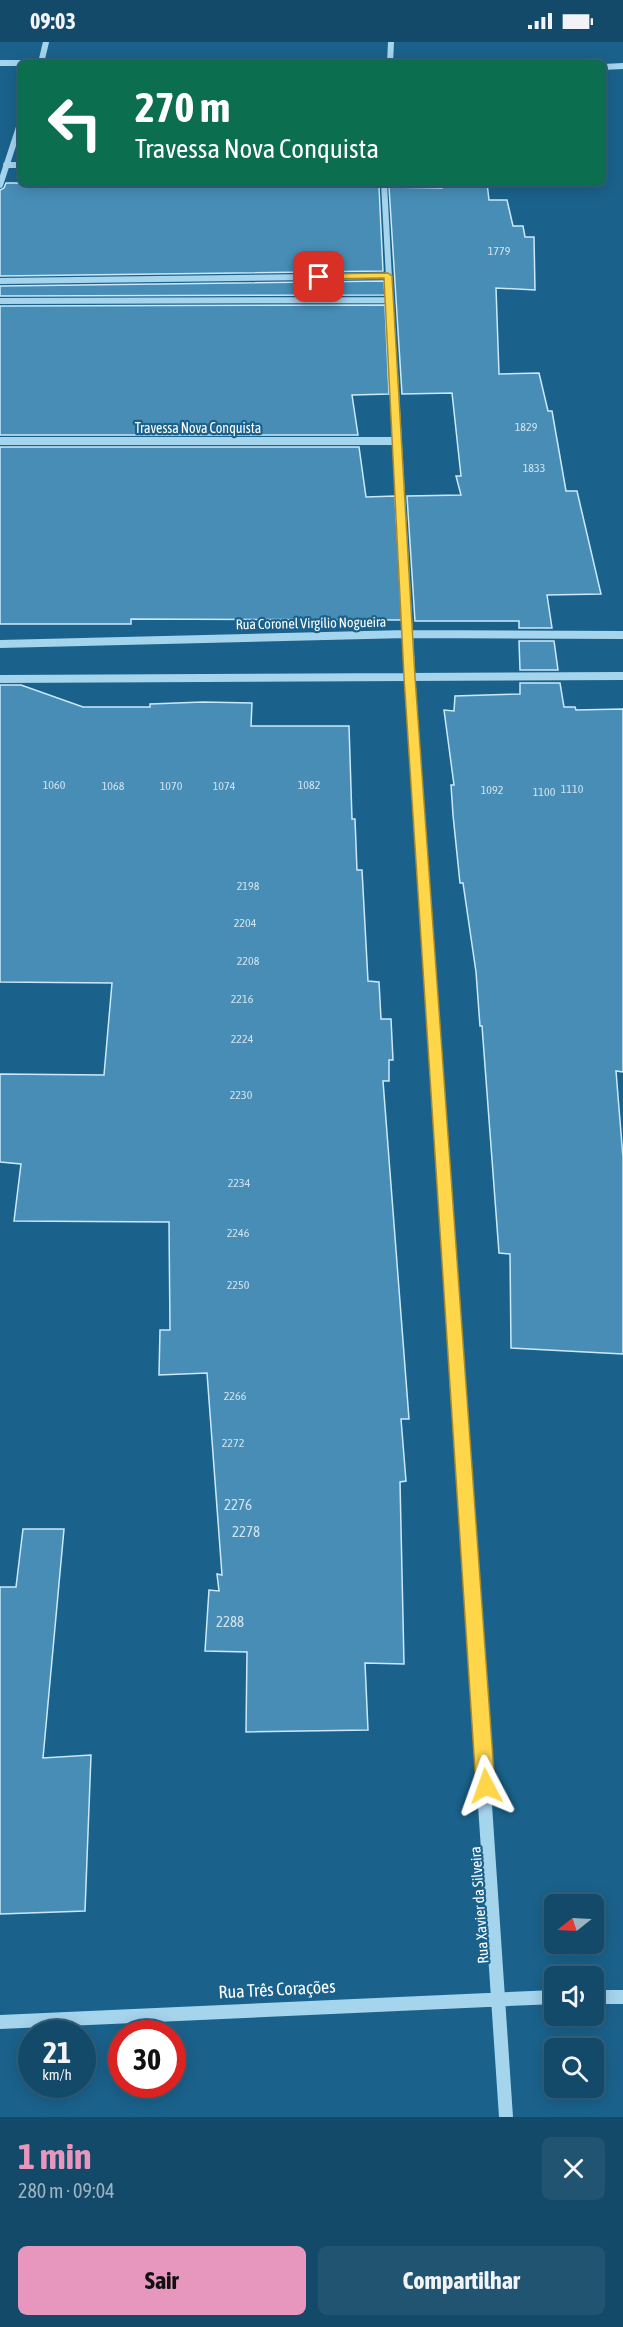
<!DOCTYPE html>
<html lang="pt">
<meta charset="utf-8">
<style>
:root{--surface:#144a69;--page:#215471;--text:#f1f3f6;--muted:#9db3c0;--line:#33627d;--accent:#e797bd}
body{margin:0;font-family:"Asap Condensed",sans-serif;background:var(--page);color:var(--text);height:100vh;display:flex;flex-direction:column;font-size:22px;white-space:nowrap}
*{box-sizing:border-box;margin:0}
p{font-size:20px;color:var(--muted)}
.icon{flex:none;width:33px;height:33px;fill:none;stroke:currentColor;stroke-width:2;stroke-linecap:round;stroke-linejoin:round}
.map{position:relative;height:2075px;overflow:hidden}
.sheet{display:flex;flex-direction:column;background:var(--surface);flex:1}
.sheet>*{flex:none}
.hud{position:absolute;left:18px;top:18px;width:588px;height:126px;border-radius:9px;box-shadow:0 3px 15px #0003,0 0 0 2px var(--line);background:#0b6e4f;color:#fff;overflow:hidden}
.needle{width:39px;rotate:252deg}
.tools{position:absolute;left:544px;top:1852px;display:grid;gap:12px}
.tools a{display:grid;place-items:center;width:60px;height:60px;border-radius:9px;background:var(--surface);box-shadow:0 3px 15px #0003,0 0 0 2px var(--line);font-size:30px}
.speed{position:absolute;left:18px;top:1978px;display:flex;gap:12px;font-size:30px;font-weight:700;text-align:center}
.speed>*{display:grid;place-content:center;width:78px;height:78px;border-radius:50%;background:var(--surface);box-shadow:0 3px 15px #0003,0 0 0 2px var(--line);line-height:1}
.speed small{font-size:15px;font-weight:400}
.speed .limit{border:9px solid #d22;background:#fff;color:#111}
.pin{position:absolute;display:grid;place-items:center;width:51px;height:51px;color:#fff;margin:-26px;border-radius:12px;box-shadow:0 3px 9px #0006}
.me{position:absolute;width:66px;margin:-33px;rotate:356deg;stroke-linejoin:round;filter:drop-shadow(0 0 4px #0008)}
.turn{display:flex;align-items:center;gap:21px;height:126px;padding:0 18px;font-size:27px}
.turn .icon{width:78px;height:78px;stroke-width:2.5}
.turn b{display:block;font-size:42px;line-height:51px}
.round{display:grid;place-items:center;flex:none;width:63px;height:63px;border-radius:9px;background:var(--page)}
.headline{display:flex;align-items:center;justify-content:space-between;height:102px;padding:0 18px}
h1{font-size:36px;font-weight:700;line-height:45px;color:var(--accent)}
.button{display:flex;gap:12px;margin-top:auto;padding:12px 18px}
.button a{flex:1;height:69px;border-radius:9px;background:var(--accent);color:#111;font-size:24px;font-weight:700;line-height:69px;text-align:center}
.button a+a{background:var(--page);color:var(--text)}
.status{display:flex;justify-content:space-between;align-items:center;height:42px;padding:0 30px;background:var(--surface);direction:ltr}
.status svg{height:16px;fill:currentColor}
.map>svg:first-child{display:block}
.building{fill:#478db6;stroke:#cbe9fa;stroke-width:1.5}
.lines{fill:none;stroke-linecap:round;stroke-linejoin:round}
.minor-far3{stroke:#a5d4ed;stroke-width:6}
.minor-far2{stroke:#a5d4ed;stroke-width:8}
.minor-far1{stroke:#a5d4ed;stroke-width:10}
.minor{stroke:#a5d4ed;stroke-width:14}
.route{fill:#ffd54a;stroke:#a68a30;stroke-width:1.5}
.labels{text-anchor:middle;dominant-baseline:central;stroke-width:4.5;stroke-linejoin:round;paint-order:stroke}
.number-label{font-size:12px;fill:#d1e2ed}
.far-street-label{font-size:14px;fill:#fff;stroke:#1a628c}
.near-number-label{font-size:15px;fill:#d1e2ed}
.street-label{font-size:15px;fill:#fff;stroke:#1a628c}
.near-street-label{font-size:18px;fill:#fff;stroke:#1a628c}
</style>
<div class="status"><b>09:03</b><svg viewBox="0 0 49 12"><path d="M0 12V9h3v3zM5 12V6h3v6zM10 12V3h3v9zM15 12V0h3v12zM26 1h20v11H26zM47 4h2v5h-2z"/></svg></div>
<div class="map">
<svg width="623" height="2075" viewBox="0 0 623 2075">
<rect width="100%" height="100%" fill="#1a628c"/>
<!-- building -->
<path class="building" d="M 6,141 L 335,141 L 336,145 L 379,145 L 383,229 L 0,234 L 0,148 L 4,146 Z
M 442,141 L 487,141 L 489,158 L 507,158 L 513,184 L 523,184 L 525,195 L 534,195 L 535,248 L 496,246 L 499,332 L 539,331 L 548,369 L 552,369 L 566,449 L 577,449 L 601,552 L 547,553 L 552,586 L 519,586 L 519,579 L 415,579 L 407,454 L 461,453 L 456,434 L 461,434 L 452,351 L 402,352 L 389,145 L 442,146 Z
M 384,239 L 385,253 L 0,254 L 0,244 Z
M 385,263 L 389,352 L 352,353 L 358,393 L 0,393 L 0,264 Z
M 0,405 L 359,405 L 366,455 L 395,454 L 402,578 L 131,577 L 131,582 L 0,582 Z
M 519,599 L 554,599 L 558,628 L 520,628 Z
M 520,641 L 560,641 L 564,665 L 575,665 L 576,668 L 623,667 L 623,1030 L 616,1029 L 623,1116 L 623,1312 L 511,1306 L 510,1212 L 499,1211 L 482,984 L 480,984 L 476,930 L 463,841 L 460,841 L 453,773 L 451,743 L 454,743 L 444,668 L 454,669 L 455,654 L 520,652 Z
M 0,643 L 21,643 L 83,665 L 150,665 L 150,662 L 203,660 L 252,661 L 251,684 L 349,684 L 352,777 L 355,777 L 357,828 L 362,828 L 368,939 L 379,940 L 381,977 L 391,977 L 393,1018 L 389,1018 L 389,1039 L 383,1039 L 409,1377 L 401,1377 L 406,1439 L 400,1440 L 404,1622 L 365,1621 L 368,1688 L 246,1690 L 247,1610 L 205,1609 L 209,1548 L 219,1549 L 217,1532 L 222,1533 L 207,1331 L 159,1333 L 160,1288 L 170,1288 L 169,1180 L 14,1179 L 21,1122 L 0,1120 L 0,1032 L 104,1033 L 112,941 L 0,940 Z
M 23,1487 L 64,1487 L 43,1716 L 91,1713 L 85,1869 L 0,1872 L 0,1545 L 16,1545 Z"/>
<g class="lines">
<!-- minor-far3 -->
<path class="minor-far3" d="M 0,21 L 21,21
M 41,21 L 46,0
M 390,21 L 391,0
M 603,25 L 623,24
M 6,123 L 21,123
M 384,141 L 394,332
M 0,143 L 21,79
M 0,239 L 388,234
M 0,259 L 389,258"/>
<!-- minor-far2 -->
<path class="minor-far2" d="M 394,331 L 419,766
M 0,399 L 396,399
M 0,602 L 407,592 L 623,593
M 0,637 L 623,634"/>
<!-- minor-far1 -->
<path class="minor-far1" d="M 419,765 L 457,1334"/>
<!-- minor -->
<path class="minor" d="M 456,1332 L 506,2075
M 594,1955 L 623,1955
M 0,1980 L 555,1955"/>
</g>
<!-- route -->
<path class="route" d="M 388,231 L 392,234 L 415,635 L 495,1744 L 492,1750 L 486,1753 L 479,1750 L 476,1744 L 404,635 L 384,236 L 319,237 L 315,235 L 319,232 Z"/>
<g class="labels">
<!-- number labels -->
<g class="number-label">
<text x="499" y="209">1779</text>
<text x="526" y="385">1829</text>
<text x="534" y="426">1833</text>
<text x="54" y="743">1060</text>
<text x="309" y="743">1082</text>
<text x="113" y="744">1068</text>
<text x="171" y="744">1070</text>
<text x="224" y="744">1074</text>
<text x="572" y="747">1110</text>
<text x="492" y="748">1092</text>
<text x="544" y="750">1100</text>
<text x="248" y="844">2198</text>
<text x="245" y="881">2204</text>
<text x="248" y="919">2208</text>
<text x="242" y="957">2216</text>
<text x="242" y="997">2224</text>
<text x="241" y="1053">2230</text>
<text x="239" y="1141">2234</text>
<text x="238" y="1191">2246</text>
<text x="238" y="1243">2250</text>
<text x="235" y="1354">2266</text>
<text x="233" y="1401">2272</text>
</g>
<!-- far-street labels -->
<g class="far-street-label">
<text x="198" y="386">Travessa Nova Conquista</text>
<text transform="translate(311 581) rotate(-1)">Rua Coronel Virgílio Nogueira</text>
</g>
<!-- near-number labels -->
<g class="near-number-label">
<text x="238" y="1462">2276</text>
<text x="246" y="1489">2278</text>
<text x="230" y="1579">2288</text>
</g>
<!-- street labels -->
<g class="street-label">
<text transform="translate(479 1863) rotate(-94)">Rua Xavier da Silveira</text>
</g>
<!-- near-street labels -->
<g class="near-street-label">
<text transform="translate(277 1947) rotate(-3)">Rua Três Corações</text>
</g>
</g>
</svg>
<div class="tools">
<a><svg class="needle" viewBox="-14 -14 28 28"><path d="M0-13l5 13h-10z" fill="#e53935"/><path d="M0 13l5-13h-10z" fill="#9db3c0"/></svg></a>
<a><svg class="icon" aria-label="sound" viewBox="0 0 24 24"><path d="M4 9h4l5-4v14l-5-4H4zM17 9q2 3 0 6"/></svg></a>
<a><svg class="icon" aria-label="search" viewBox="0 0 24 24"><circle cx="10" cy="10" r="6"/><path d="M15 15l6 6"/></svg></a>
</div>
<div class="speed"><div>21<small>km/h</small></div><div class="limit">30</div></div>
<div class="pin" style="left:319px;top:235px;background:#d93025"><svg class="icon" aria-label="arrive" viewBox="0 0 24 24"><path d="M6 21V4h12l-3 4 3 4H6"/></svg></div>
<svg class="me" style="left:486px;top:1744px" viewBox="-20 -20 40 40"><path d="M0-17L14 15 0 8-14 15z" fill="#ffd54a" stroke="#fff" stroke-width="4"/></svg>
<div class="hud">
<div class="turn"><svg class="icon" aria-label="left" viewBox="0 0 24 24"><path d="M17 20v-9H6M10 6l-5 5 5 5"/></svg><div><b>270 m</b>Travessa Nova Conquista</div></div>
</div>
</div>
<section class="sheet">
<div class="headline"><div><h1>1 min</h1><p>280 m · 09:04</p></div><a class="round"><svg class="icon" aria-label="close" viewBox="0 0 24 24"><path d="M6 6l12 12M18 6L6 18"/></svg></a></div>
<div class="button"><a>Sair</a><a>Compartilhar</a></div>
</section>
